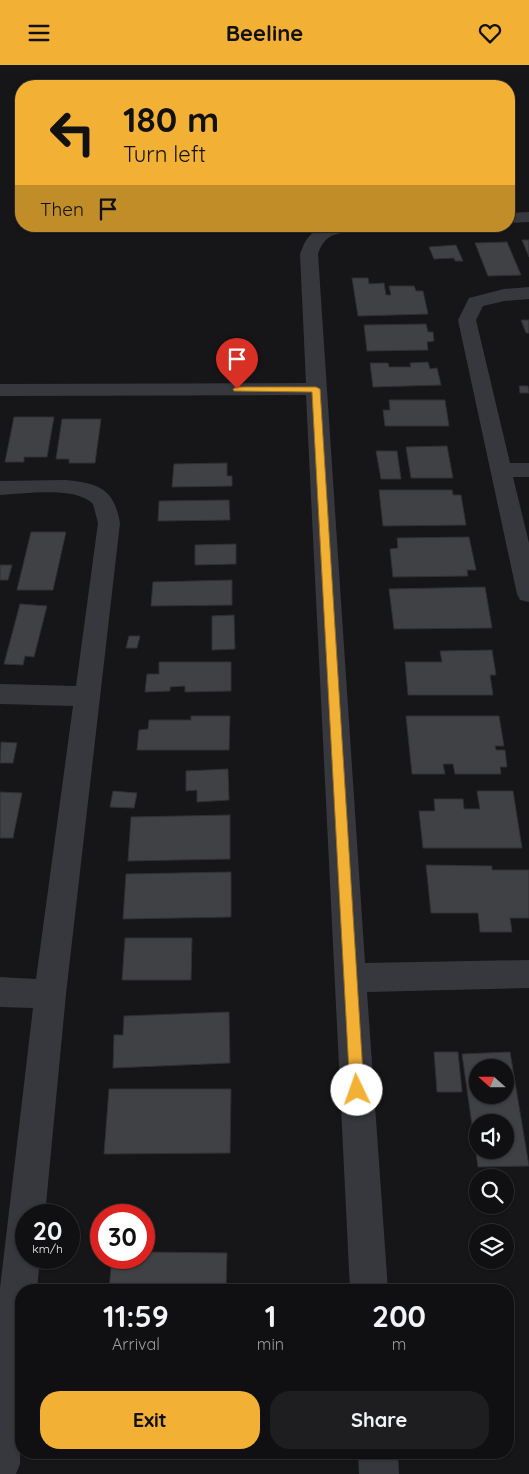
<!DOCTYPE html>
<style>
:root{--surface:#101012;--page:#1e1e20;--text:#f1f3f6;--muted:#9c9d9f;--line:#303032;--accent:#f2b134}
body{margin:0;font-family:Quicksand,sans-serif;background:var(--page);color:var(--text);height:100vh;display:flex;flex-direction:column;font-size:19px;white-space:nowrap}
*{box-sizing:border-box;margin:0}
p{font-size:16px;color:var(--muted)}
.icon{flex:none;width:28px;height:28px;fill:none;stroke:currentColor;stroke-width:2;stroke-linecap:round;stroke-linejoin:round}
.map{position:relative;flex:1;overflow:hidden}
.drawer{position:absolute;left:15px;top:1219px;width:499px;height:175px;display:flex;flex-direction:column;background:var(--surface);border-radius:20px;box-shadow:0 1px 4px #0004,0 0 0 1px var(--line)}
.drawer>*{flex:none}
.top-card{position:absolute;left:15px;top:15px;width:500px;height:152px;border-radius:20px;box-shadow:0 1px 4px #0004,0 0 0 1px var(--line);background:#f2b134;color:#111;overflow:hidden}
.needle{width:32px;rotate:291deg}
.tools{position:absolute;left:469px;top:994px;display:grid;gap:10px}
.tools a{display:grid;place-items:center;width:45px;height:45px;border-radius:50%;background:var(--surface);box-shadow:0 1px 4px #0004,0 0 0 1px var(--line);font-size:25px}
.speed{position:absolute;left:15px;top:1139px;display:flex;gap:10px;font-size:25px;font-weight:700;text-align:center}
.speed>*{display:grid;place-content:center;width:65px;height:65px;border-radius:50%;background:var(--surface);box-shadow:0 1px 4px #0004,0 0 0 1px var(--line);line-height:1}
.speed small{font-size:12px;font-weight:400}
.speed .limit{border:8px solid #d22;background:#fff;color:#111}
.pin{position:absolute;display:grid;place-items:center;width:42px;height:42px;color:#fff;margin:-51px -21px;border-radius:50% 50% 50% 0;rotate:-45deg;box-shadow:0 0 5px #0007}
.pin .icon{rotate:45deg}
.me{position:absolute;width:55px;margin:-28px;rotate:357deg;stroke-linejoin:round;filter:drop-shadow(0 0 4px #0008)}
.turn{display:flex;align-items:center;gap:18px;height:105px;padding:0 25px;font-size:22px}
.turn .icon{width:65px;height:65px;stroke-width:2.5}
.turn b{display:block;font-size:35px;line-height:42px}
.then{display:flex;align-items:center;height:48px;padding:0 25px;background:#0003;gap:10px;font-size:19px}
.eta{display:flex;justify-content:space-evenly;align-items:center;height:85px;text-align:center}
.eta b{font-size:30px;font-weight:700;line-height:35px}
.primary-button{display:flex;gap:10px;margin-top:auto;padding:10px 25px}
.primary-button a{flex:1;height:58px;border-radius:20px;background:var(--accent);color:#111;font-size:20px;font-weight:700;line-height:58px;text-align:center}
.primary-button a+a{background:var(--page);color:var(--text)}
header{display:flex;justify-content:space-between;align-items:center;height:65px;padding:0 25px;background:var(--accent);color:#111;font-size:22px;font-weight:700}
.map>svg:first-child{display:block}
.building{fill:#404145;stroke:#303034;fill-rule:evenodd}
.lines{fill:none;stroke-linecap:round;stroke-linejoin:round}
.minor{fill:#37383d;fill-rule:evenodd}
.route{fill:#f2b134;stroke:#9d7322}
</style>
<header><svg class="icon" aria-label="menu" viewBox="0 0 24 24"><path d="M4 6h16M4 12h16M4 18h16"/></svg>Beeline<svg class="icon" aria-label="heart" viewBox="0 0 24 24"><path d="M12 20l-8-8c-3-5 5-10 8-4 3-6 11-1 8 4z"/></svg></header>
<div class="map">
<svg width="529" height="1409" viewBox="0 0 529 1409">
<rect width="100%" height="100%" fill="#161618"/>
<!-- building -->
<path class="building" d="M 522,175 L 529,175 L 529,192 Z
M 507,177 L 521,210 L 488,211 L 475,178 Z
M 456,180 L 463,196 L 455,196 L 454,193 L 434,194 L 429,182 Z
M 352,213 L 368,213 L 369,219 L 384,218 L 386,230 L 391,230 L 389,221 L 414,221 L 416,226 L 423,226 L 428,249 L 358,251 Z
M 521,255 L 529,255 L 529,268 L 526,268 Z
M 426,259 L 428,267 L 433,267 L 434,276 L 427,277 L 428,285 L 367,286 L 364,260 Z
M 428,297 L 430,304 L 437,303 L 441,320 L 373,322 L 370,298 L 388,298 L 389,302 L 411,302 L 410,298 Z
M 519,321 L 528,321 L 529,328 L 520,328 Z
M 389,335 L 445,335 L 449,361 L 385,361 L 383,345 L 390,345 Z
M 14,352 L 54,352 L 47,392 L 24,392 L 24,397 L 5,397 Z
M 62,354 L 101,354 L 95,398 L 69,398 L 69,394 L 56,394 Z
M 447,381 L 453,413 L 411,413 L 406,382 Z
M 376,386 L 397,386 L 401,414 L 381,414 Z
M 227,398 L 227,411 L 232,411 L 232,421 L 172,422 L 174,399 Z
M 379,425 L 452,425 L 453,430 L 461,430 L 466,460 L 383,461 Z
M 229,435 L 230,455 L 158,456 L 159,436 Z
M 31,467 L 66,467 L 53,525 L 17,525 Z
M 469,472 L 476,505 L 467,505 L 468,511 L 393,512 L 390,484 L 398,483 L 397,473 Z
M 236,479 L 236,499 L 195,500 L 195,480 Z
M 0,500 L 12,500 L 8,515 L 0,515 Z
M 232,515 L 232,540 L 151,541 L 153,517 Z
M 485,522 L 492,563 L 394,564 L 389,524 Z
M 20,539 L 47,541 L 34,592 L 25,591 L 23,600 L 4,599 Z
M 234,550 L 235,584 L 212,585 L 212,551 Z
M 129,571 L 140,571 L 137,583 L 126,583 Z
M 492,585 L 496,610 L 490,610 L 493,630 L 408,630 L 405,597 L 442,597 L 440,586 Z
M 159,597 L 231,597 L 231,626 L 185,627 L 185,621 L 170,622 L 170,626 L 145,627 L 147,609 L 159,609 Z
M 191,651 L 230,651 L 229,685 L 137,685 L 139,665 L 148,664 L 149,655 L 191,655 Z
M 406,651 L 499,651 L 504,681 L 495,681 L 496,685 L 505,685 L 507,702 L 500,702 L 501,709 L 455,709 L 453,699 L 443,699 L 445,709 L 412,709 Z
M 1,677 L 17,678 L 13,698 L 0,698 Z
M 228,704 L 229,735 L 197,737 L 197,725 L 186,726 L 186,706 Z
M 113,726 L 137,728 L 134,743 L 110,742 Z
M 477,726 L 513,726 L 522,783 L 423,783 L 419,746 L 435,746 L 434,734 L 463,734 L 464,744 L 480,744 Z
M 0,727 L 22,728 L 13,773 L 0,773 Z
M 230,750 L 230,794 L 128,796 L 131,752 Z
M 426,800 L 492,801 L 492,805 L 529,805 L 529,853 L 510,853 L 512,867 L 480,867 L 478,848 L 431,848 Z
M 231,807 L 231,852 L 123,854 L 126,809 Z
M 125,873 L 192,873 L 191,915 L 122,915 Z
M 229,947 L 230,998 L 113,1003 L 114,970 L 123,970 L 124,951 Z
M 434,987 L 458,987 L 462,1027 L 437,1027 Z
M 510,987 L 529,1101 L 478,1102 L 462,989 ZM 478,1002 L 505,1002 L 505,1030 L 478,1030 ZM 478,1058 L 505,1058 L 505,1085 L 478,1085 Z
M 109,1024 L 231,1024 L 230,1088 L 104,1089 Z
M 144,1187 L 227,1188 L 226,1225 L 109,1225 L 112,1192 L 144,1192 Z"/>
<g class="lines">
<!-- minor -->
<path class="minor" d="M 529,147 L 529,157 L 509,158 L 509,148 Z
M 326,161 L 370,161 L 368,165 C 345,170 327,162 318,189 L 365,898 L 529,895 L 529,923 L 367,927 L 388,1225 L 350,1225 L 306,330 L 0,331 L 0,319 L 306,318 L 300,189 C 305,174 311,166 326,161 Z
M 529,222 L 529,234 L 504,236 L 483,241 L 476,255 L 510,398 L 529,398 L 529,412 L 513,412 L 529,478 L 529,537 L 520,535 L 517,529 L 458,255 L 469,233 L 504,224 Z
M 65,415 C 98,418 114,423 120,458 L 66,929 L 45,1150 L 26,1150 L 26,1192 L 40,1192 L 37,1225 L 21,1225 L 20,1399 L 16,1409 L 0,1409 L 0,1223 L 33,943 L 0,942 L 0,912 L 36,914 L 73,641 L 0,639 L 0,619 L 76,621 L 98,458 L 93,439 C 76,421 24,429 0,430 L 0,416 Z
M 358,1388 L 398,1388 L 399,1409 L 359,1409 Z"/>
</g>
<!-- route -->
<path class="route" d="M 237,322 L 316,322 L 320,324 L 364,1025 L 362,1030 L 357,1032 L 352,1030 L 350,1025 L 312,327 L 234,326 L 233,324 Z"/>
</svg>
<div class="tools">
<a><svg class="needle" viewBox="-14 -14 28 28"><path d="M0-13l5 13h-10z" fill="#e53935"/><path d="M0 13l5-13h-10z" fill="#9c9d9f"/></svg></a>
<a><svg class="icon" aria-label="sound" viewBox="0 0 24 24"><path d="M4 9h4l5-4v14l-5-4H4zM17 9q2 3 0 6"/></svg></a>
<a><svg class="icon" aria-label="search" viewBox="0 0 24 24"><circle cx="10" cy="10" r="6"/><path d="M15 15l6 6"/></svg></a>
<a><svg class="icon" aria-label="layers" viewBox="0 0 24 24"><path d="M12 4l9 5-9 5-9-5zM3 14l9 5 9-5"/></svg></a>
</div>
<div class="speed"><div>20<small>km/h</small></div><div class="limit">30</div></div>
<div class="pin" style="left:237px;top:324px;background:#d93025"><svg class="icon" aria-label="arrive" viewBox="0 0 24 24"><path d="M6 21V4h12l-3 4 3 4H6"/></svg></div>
<svg class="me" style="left:357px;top:1025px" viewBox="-20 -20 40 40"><circle r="19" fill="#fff"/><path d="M0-13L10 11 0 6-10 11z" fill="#f2b134"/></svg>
<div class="top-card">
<div class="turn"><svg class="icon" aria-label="left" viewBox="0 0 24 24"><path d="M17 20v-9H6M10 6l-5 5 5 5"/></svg><div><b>180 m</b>Turn left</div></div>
<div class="then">Then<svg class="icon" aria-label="arrive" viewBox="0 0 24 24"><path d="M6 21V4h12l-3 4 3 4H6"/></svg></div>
</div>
<section class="drawer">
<div class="eta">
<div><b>11:59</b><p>Arrival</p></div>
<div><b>1</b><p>min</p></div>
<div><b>200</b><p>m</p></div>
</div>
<div class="primary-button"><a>Exit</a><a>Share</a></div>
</section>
</div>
